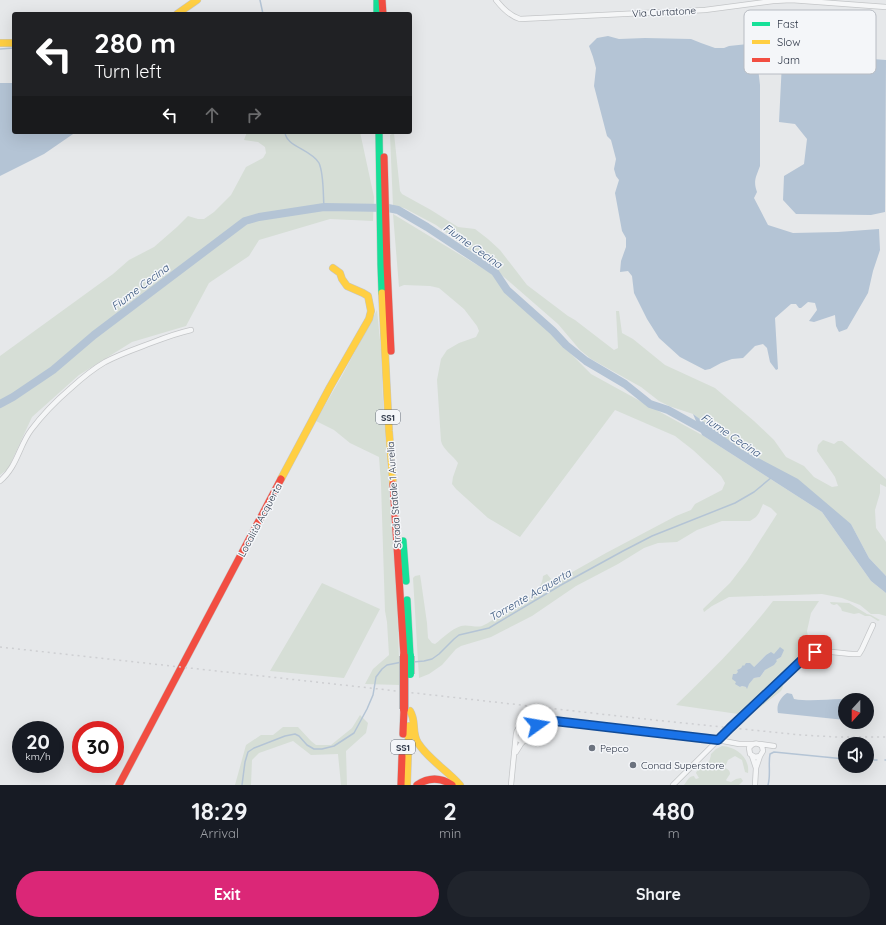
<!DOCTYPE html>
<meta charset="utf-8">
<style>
:root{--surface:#171b24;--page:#20242c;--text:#f1f3f6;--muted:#9ea1a6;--accent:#db2777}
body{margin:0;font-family:Quicksand,sans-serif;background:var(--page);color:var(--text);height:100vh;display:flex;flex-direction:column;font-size:15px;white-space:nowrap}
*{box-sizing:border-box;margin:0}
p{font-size:13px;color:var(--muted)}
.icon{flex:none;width:22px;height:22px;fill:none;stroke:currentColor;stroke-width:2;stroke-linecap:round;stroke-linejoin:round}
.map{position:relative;height:785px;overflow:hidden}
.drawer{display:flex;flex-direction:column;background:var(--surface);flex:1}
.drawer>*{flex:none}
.guide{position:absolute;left:12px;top:12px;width:400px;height:122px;border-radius:4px;box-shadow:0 4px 16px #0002;background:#202124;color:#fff;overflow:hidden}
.needle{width:26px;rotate:201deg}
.controls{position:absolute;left:838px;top:693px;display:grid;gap:8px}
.controls a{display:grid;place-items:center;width:36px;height:36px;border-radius:50%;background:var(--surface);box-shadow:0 4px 16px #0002;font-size:20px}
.speed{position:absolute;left:12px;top:721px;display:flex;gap:8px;font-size:20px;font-weight:700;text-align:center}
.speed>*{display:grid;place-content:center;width:52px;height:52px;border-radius:50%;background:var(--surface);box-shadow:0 4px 16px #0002;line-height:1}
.speed small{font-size:10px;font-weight:400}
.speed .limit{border:6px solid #d22;background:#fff;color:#111}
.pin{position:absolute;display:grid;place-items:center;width:34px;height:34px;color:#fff;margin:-17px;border-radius:8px;box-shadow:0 2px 6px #0006}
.me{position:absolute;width:44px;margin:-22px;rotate:77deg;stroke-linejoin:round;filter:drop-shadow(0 0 3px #0008)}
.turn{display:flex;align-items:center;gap:14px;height:84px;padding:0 16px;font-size:18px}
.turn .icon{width:52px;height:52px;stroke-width:2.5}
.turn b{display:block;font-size:28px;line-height:34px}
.lanes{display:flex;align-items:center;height:38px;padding:0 16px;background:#0003;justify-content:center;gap:20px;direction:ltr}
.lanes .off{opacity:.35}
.eta{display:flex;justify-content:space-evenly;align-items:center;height:68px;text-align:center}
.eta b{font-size:24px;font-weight:700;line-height:28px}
.cta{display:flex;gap:8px;margin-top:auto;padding:8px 16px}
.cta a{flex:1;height:46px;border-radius:24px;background:var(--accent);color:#fff;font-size:16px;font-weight:700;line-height:46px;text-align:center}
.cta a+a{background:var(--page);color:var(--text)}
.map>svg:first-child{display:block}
.green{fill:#d6ded6;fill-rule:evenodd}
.water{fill:#b4c4d5}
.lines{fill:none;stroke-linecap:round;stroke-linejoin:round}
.stream{stroke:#b4c4d5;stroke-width:1.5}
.river{stroke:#b4c4d5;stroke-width:8}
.street-casing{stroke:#c4c6c8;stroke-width:6}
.fast-casing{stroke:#c4c6c8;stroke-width:8}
.slow-casing{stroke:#c4c6c8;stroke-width:8}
.jam-casing{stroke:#c4c6c8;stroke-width:8}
.street{stroke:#f5f6f7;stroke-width:4.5}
.fast{stroke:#16e098;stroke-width:7}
.slow{stroke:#ffcf43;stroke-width:7}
.jam{stroke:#f24e42;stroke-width:7}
.rail{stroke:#cecfd2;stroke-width:1.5;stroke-dasharray:2 4;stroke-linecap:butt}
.fast-bridge-casing{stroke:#b8bbbf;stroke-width:10;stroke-linecap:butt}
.jam-bridge-casing{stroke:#b8bbbf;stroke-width:10;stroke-linecap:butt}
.fast-bridge{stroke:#16e098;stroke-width:8}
.jam-bridge{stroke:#f24e42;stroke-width:8}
.route-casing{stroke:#114b97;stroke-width:10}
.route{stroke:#1a73e8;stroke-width:7}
.poi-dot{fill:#6c737f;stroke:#f4f6f9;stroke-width:1.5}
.labels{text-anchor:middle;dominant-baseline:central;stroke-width:3;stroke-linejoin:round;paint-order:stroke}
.shield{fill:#f4f6f9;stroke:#676e7b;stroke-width:1}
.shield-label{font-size:9px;font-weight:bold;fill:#2b3445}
.street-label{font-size:10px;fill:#2b3445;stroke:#f4f6f9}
.poi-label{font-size:10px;fill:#2b3445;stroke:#f4f6f9;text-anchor:start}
.water-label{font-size:11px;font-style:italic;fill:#34527a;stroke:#f4f6f9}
.key{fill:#f4f6f9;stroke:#b8bcc3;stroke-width:1}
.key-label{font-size:11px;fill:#2b3445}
</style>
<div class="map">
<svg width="886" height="785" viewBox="0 0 886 785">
<rect width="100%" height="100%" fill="#e6e8ea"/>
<!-- green -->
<path class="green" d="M 247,132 L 360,132 L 374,197 L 373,221 L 330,219 L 259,240 L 249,256 L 209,283 L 186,326 L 132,342 L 79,375 L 32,417 L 8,469 L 0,475 L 0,356 L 113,274 L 129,260 L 154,247 L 177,227 L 188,216 L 198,219 L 204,219 L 214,212 L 231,195 L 246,167 L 263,158 L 266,153 L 265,147 L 258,142 L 244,140 Z
M 394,133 L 400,191 L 402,194 L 431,210 L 458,227 L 475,229 L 488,239 L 500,250 L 527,285 L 568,316 L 575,320 L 614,350 L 618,348 L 616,311 L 619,311 L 622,333 L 633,339 L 665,365 L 715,388 L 754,421 L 774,440 L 786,457 L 804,466 L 814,477 L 832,487 L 838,486 L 835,477 L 817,451 L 818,445 L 823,440 L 834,444 L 838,441 L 842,441 L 886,479 L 886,487 L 880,484 L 880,493 L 875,510 L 876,528 L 886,542 L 886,576 L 869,558 L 851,524 L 740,449 L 693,414 L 669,406 L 659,401 L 641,387 L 591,359 L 580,350 L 558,324 L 490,265 L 436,225 L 404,208 L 393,206 L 390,135 Z
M 393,214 L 492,274 L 591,374 L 702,435 L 822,512 L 871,581 L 886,593 L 886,616 L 879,614 L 871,614 L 860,605 L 842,598 L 822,594 L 729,597 L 712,606 L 704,612 L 703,609 L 730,583 L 747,561 L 777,514 L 771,508 L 763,504 L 759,513 L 756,517 L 750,521 L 722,521 L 697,530 L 677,542 L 658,543 L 644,548 L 618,564 L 576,586 L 532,616 L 491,637 L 461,646 L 456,649 L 442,665 L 429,674 L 419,678 L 413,578 L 415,576 L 420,575 L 421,581 L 427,623 L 428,638 L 432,643 L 435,644 C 443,638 451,629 461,626 C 467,624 476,628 482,626 C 489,623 495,618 501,615 C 516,606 542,595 543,576 L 547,574 L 552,580 L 560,579 L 606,553 L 676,516 L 691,510 L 695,504 L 722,490 L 725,483 L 721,476 L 693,450 L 675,436 L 615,410 L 520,537 L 488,518 L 456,489 L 452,484 L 453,477 L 458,463 C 453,455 443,450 441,441 L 437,380 L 441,359 L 447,350 L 459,343 L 476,337 L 479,331 L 477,326 L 464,309 L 439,288 L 430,286 L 404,285 L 399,287 Z
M 377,310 L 381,350 L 383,402 L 397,603 L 400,685 L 365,684 L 373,669 L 389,655 L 387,622 L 385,611 L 381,484 L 379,457 L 350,443 L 334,430 L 316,421 L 343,374 Z
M 322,583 L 380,609 L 344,678 L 270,671 Z
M 773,601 L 819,601 L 811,613 L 807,631 L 810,646 L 810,650 L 780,677 L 783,687 L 781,691 L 750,715 L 738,714 L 676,705 C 710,672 744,639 773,601 ZM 782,654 L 781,657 L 776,660 L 765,670 L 760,677 L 754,678 L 746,687 L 742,686 L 740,687 L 736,682 L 733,674 L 736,674 L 739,672 L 737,670 L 744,666 L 754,667 L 766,655 Z
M 830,602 L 849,603 L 867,614 L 871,615 L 880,620 L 878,621 L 870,616 L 865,616 L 859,613 L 854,614 L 842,611 L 841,608 L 837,604 L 834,605 L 831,604 Z
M 360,715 L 368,723 L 366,733 L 346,751 L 347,785 L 341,785 L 338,754 L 311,755 L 293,741 L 259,753 L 252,760 L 251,785 L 235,785 L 246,745 L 261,735 L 273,735 L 283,727 L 298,727 L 311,741 L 316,745 L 331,745 L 352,728 Z
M 722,746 C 737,747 750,758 748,773 L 745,772 L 742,760 L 735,756 L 728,760 L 725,767 C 727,770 730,769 730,774 L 726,780 L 727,781 L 731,782 L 736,779 L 741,778 L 743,781 L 739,785 L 684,785 C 687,781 689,776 694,776 L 695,778 L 696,779 L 699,778 L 696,773 C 701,761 709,770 711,754 L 716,749 Z"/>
<!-- water -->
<path class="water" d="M 608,36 L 619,39 L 645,38 L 691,39 L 701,43 L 715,48 L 724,48 L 729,46 L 748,44 L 753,46 L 754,54 L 757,59 L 760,85 L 760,166 C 756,177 753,181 757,192 L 754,198 L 768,225 L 793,233 L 838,232 L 879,229 L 880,250 L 873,271 L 868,293 L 847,329 L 839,332 L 836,326 L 835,315 L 814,322 L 809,321 L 817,310 L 815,303 L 808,302 L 801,308 L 799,308 L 796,304 L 791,304 L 775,318 L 778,369 L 776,370 L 770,362 L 767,348 L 763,344 L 755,346 L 743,358 L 732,359 L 721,363 L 710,369 L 705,370 L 680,357 L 659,338 L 647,319 L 634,293 L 632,276 L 628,271 L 620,272 L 621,261 L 626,247 L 626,238 L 622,231 L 615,193 L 619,180 L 616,176 L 614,169 L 616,159 L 611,140 L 607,136 L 594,86 L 596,68 L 593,57 L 589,46 L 597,38 Z
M 806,54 L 886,60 L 885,212 L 871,215 L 796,214 L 783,200 L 784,176 L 804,164 L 807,139 L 795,124 L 779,122 L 782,62 Z
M 0,83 L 14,83 L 14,132 L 76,132 L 44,154 L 0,176 Z
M 693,414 L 741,449 L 798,479 L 851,524 L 869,558 L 886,576 L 886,593 L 871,581 L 822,512 L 702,435 Z
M 780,647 L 784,650 L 781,657 L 776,660 L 777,661 L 774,665 L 765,670 L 760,677 L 754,678 L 749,684 L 747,689 L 746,687 L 742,686 L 740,687 L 735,684 L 736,682 L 732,679 L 733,674 L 736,674 L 738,672 L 737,670 L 741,668 L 743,665 L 744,666 L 746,663 L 750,663 L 754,667 L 766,655 L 771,652 L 774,654 Z
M 787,693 L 792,694 L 794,699 C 811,702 826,699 843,699 L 846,700 L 845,700 L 845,720 L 778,713 C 776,705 780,698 787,693 Z"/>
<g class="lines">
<!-- stream -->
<path class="stream" d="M 260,0 L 263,14
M 0,49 L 14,48
M 285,132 C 286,147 311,149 319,163 C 324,174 323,195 324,207
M 413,662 L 424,661 L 432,659 L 439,654 L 454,639 L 459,635 L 489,628 L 561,585 L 623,551 L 652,536 L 735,503 L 754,492 L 772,477
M 874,760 L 877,760
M 885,760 L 886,760
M 242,785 L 245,762 L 248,752 L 254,748 L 285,736 L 295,734 L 299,736 L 307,745 L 314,749 L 322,749 L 334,746 L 354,733 L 367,709 L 373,695 L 376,677 L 382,669 L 387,665 L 402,662
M 768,785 C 771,775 768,764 770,754 L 774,752 L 845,759"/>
<!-- river -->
<path class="river" d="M 0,404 L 13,397 L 53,370 L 94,335 L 245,221 L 259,217 L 324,207 L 388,208 L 398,210 L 427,227 L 477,260 L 495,272 L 507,290 L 553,331 L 566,345 L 586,361 L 625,384 L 650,404 L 668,410 L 706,431"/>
<defs>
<path id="street" d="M 496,0 C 503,9 510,16 520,19 L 705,10 L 773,1 L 791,0 L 886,7
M 0,481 C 17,467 19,446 31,430 C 43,414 57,400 71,388 C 82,378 93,369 105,362 C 120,354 135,349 151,343 C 164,338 177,333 191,330
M516 734a7 7 0 1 1 14 0a7 7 0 1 1-14 0Z
M 525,727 L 546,719 L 718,740 L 739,744 L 753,744
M 760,744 L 774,746
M 516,752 L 521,744 L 525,740
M 752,756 L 756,768 L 755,785
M 756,768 L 760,756 L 763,751 L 762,746 C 757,742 753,743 749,748 L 750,754 L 755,757 L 760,756
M 511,785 L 516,734
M 673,785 L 730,728 L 801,660 C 806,657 810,653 816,652 C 830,650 845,655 859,654 L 862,649 L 873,625"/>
<path id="fast" d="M 377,0 L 377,14
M 379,132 L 381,265 L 382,293
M 403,541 L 406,581
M 407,600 L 410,656"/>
<path id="slow" d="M 177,14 L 197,0
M 0,43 L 14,43
M 382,293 L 389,431 L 393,484
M 281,479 L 330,387 L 369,319 L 371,311 L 368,296 L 363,293 L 347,286 L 342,279 L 340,273 L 333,268
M 410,711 C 417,722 411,732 418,743 C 429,760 447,770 460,785
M 407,785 L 409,726"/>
<path id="jam" d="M 382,0 L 383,14
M 384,157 L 387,265 L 391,351
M 393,484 L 404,656
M 403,734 L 404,709
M 119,785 L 281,479
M 401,785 L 402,756
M 417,785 C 429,777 440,777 452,785"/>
</defs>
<!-- street casing -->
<use href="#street" class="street-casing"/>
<!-- fast casing -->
<use href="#fast" class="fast-casing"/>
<!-- slow casing -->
<use href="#slow" class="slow-casing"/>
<!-- jam casing -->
<use href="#jam" class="jam-casing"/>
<!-- street -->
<use href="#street" class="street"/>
<!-- fast -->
<use href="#fast" class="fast"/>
<!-- slow -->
<use href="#slow" class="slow"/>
<!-- jam -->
<use href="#jam" class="jam"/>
<!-- rail -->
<path class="rail" d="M 0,647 L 370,688 L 654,720 L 801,735 L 837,737 L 886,737"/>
<defs>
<path id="fast-bridge" d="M 410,656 L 410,674"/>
<path id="jam-bridge" d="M 404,656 L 404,709"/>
</defs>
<!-- fast-bridge casing -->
<use href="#fast-bridge" class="fast-bridge-casing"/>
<!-- jam-bridge casing -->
<use href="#jam-bridge" class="jam-bridge-casing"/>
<!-- fast-bridge -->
<use href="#fast-bridge" class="fast-bridge"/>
<!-- jam-bridge -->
<use href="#jam-bridge" class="jam-bridge"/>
</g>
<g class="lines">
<defs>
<path id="route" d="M 537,725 L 539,722 L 546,720 L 718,740 L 730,728 L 802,660 L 807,656 L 815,652"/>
</defs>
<!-- route casing -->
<use href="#route" class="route-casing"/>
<!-- route -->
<use href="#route" class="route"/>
</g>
<!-- markers -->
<g class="poi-dot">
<circle cx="592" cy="748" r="4"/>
<circle cx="633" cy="765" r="4"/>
</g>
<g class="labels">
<!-- shield labels -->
<g class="shield">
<rect x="376" y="410" width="24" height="14" rx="3"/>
<rect x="391" y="740" width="24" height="14" rx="3"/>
</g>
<g class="shield-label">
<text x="388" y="417">SS1</text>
<text x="403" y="747">SS1</text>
</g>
<!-- street labels -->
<g class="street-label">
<text transform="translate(664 12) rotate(-3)">Via Curtatone</text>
<text transform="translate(394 495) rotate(-94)">Strada Statale 1 Aurelia</text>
<text transform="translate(260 520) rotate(-62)">Località Acquerta</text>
</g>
<!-- poi labels -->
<g class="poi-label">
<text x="600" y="748">Pepco</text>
<text x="641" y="765">Conad Superstore</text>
</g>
<!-- water labels -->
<g class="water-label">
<text transform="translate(473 246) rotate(35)">Fiume Cecina</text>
<text transform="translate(140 287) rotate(-37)">Fiume Cecina</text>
<text transform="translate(731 435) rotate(34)">Fiume Cecina</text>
<text transform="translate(530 595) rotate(-30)">Torrente Acquerta</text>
</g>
</g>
<!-- legend -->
<rect x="744" y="10" width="132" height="64" rx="6" class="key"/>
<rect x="752" y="22" width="18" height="4" fill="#16e098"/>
<rect x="752" y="40" width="18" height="4" fill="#ffcf43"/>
<rect x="752" y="58" width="18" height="4" fill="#f24e42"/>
<g class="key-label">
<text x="777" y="28">Fast</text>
<text x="777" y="46">Slow</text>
<text x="777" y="64">Jam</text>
</g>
</svg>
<div class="controls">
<a><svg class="needle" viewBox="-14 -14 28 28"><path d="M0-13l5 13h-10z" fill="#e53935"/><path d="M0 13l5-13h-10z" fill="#9ea1a6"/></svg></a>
<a><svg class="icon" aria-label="sound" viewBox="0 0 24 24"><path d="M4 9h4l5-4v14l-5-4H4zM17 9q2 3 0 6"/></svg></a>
</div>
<div class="speed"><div>20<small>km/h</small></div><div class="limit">30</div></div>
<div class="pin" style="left:815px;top:652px;background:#d93025"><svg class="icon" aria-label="arrive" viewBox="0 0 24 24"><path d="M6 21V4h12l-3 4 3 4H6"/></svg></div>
<svg class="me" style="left:537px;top:725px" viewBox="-20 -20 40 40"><circle r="19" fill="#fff"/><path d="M0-13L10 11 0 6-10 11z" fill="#1a73e8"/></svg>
<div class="guide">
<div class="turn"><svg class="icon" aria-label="left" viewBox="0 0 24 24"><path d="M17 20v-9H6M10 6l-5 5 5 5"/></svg><div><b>280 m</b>Turn left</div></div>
<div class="lanes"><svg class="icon" aria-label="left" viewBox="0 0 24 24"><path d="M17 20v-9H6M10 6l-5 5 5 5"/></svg><svg class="icon off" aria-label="ahead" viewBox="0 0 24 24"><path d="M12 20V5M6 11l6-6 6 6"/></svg><svg class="icon off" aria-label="right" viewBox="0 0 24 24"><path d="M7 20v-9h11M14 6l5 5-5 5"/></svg></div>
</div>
</div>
<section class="drawer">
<div class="eta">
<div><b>18:29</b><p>Arrival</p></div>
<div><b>2</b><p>min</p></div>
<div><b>480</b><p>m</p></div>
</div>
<div class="cta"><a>Exit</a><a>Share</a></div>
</section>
